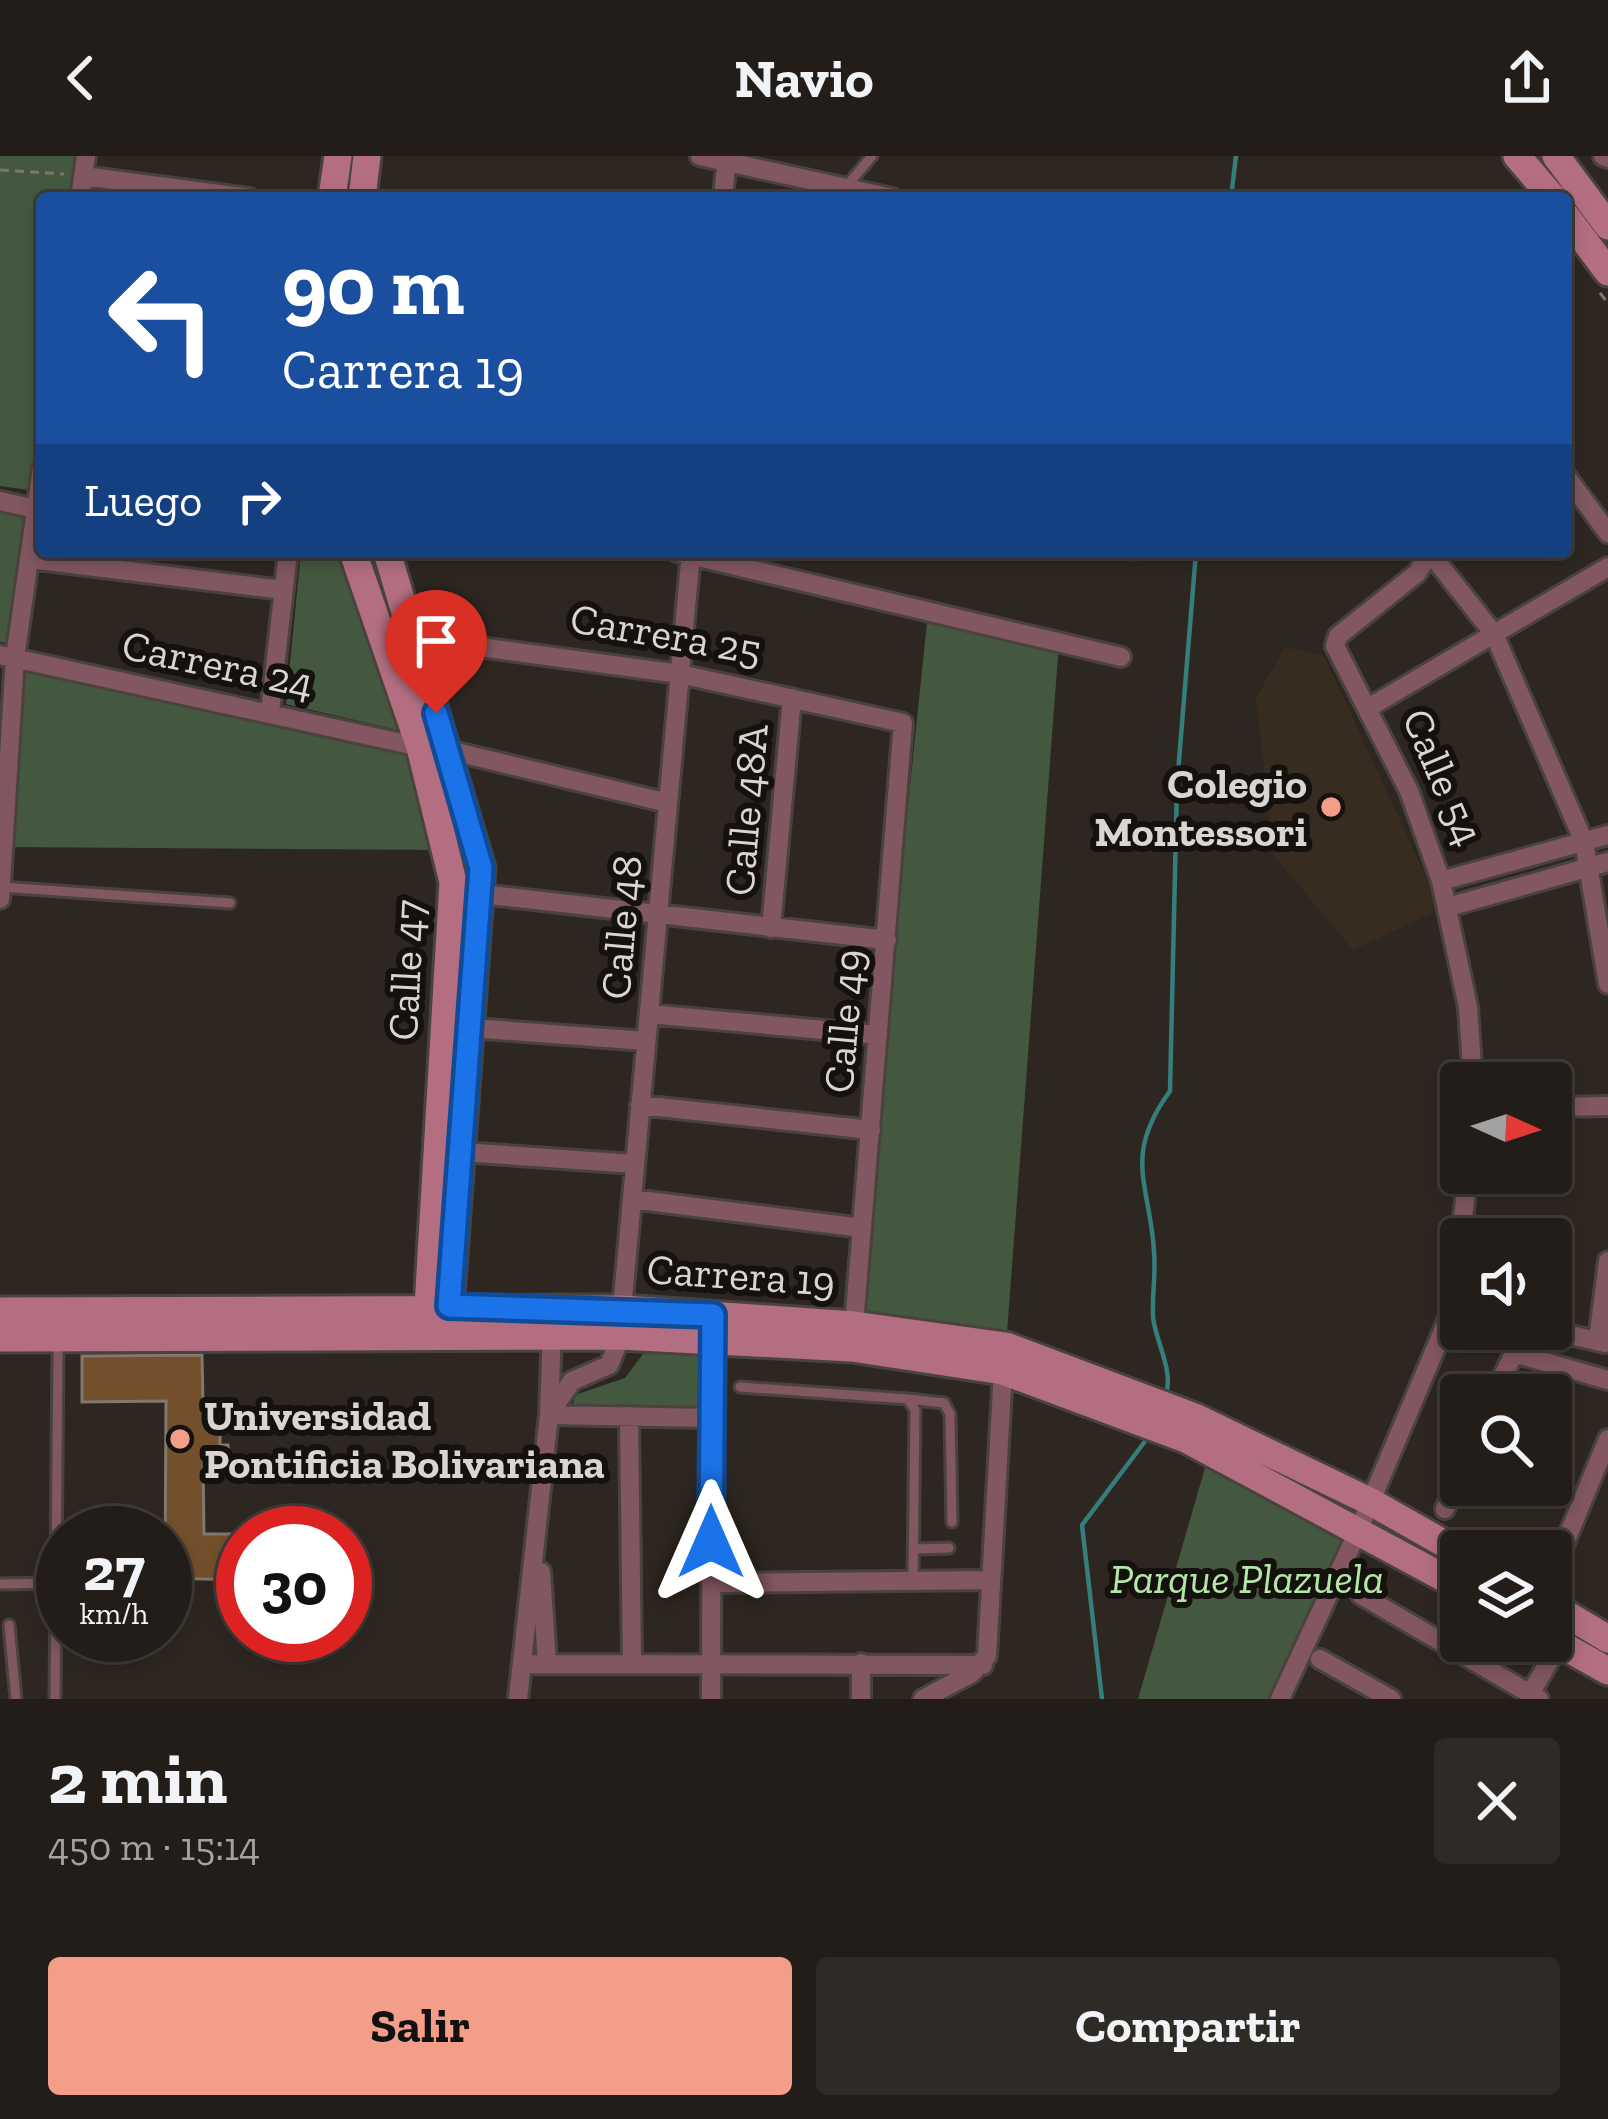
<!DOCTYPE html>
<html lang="es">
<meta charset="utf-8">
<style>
:root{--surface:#221d19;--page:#2e2a26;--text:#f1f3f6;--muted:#a2a2a2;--line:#3f3b38;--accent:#f49e89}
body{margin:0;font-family:"Zilla Slab",serif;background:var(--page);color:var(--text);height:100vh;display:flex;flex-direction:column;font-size:45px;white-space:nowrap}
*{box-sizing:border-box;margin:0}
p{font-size:39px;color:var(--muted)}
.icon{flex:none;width:66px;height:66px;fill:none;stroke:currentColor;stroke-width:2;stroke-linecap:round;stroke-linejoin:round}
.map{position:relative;height:1543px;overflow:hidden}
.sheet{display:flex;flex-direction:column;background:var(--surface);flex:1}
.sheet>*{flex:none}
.banner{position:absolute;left:36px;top:36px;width:1536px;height:366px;border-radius:12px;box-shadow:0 6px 18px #0003,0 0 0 3px var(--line);background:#1a4fa0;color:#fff;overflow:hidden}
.needle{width:78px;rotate:93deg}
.fabs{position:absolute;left:1440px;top:906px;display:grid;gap:24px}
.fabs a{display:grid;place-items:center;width:132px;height:132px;border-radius:12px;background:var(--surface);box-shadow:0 6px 18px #0003,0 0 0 3px var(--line);font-size:60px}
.speed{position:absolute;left:36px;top:1350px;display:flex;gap:24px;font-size:60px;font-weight:700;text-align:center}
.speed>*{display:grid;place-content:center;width:156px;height:156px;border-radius:50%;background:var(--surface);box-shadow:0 6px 18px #0003,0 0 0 3px var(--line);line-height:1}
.speed small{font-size:30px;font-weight:400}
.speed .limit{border:18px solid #d22;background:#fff;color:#111}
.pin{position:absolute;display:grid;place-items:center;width:102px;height:102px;color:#fff;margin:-123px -51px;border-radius:50% 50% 50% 0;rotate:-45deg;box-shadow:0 0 12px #0007}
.pin .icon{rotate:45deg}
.me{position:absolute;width:132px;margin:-66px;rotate:0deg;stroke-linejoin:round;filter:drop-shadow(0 0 9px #0008)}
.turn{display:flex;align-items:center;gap:42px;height:252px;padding:0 48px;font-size:54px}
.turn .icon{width:156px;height:156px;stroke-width:2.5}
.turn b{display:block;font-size:84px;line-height:102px}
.then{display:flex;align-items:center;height:114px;padding:0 48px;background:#0003;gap:24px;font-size:45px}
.round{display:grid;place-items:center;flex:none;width:126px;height:126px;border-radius:12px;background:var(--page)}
.overview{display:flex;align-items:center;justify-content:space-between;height:204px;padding:0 48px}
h1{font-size:72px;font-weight:700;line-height:90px}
.cta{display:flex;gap:24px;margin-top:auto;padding:24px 48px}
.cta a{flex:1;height:138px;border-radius:12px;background:var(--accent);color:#111;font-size:48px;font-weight:700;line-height:138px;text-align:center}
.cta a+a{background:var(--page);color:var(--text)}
header{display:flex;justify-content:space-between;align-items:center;height:156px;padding:0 48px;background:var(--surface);font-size:54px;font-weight:700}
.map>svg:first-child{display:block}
.built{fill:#382c21}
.green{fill:#44583f}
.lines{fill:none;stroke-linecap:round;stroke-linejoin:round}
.stream{stroke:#367d7e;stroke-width:4.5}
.building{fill:#744f2b;stroke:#817870;stroke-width:3}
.lane-casing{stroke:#4a433d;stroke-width:15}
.street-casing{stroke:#4a433d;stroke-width:24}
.secondary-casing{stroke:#4a433d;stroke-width:33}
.path{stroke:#7c7570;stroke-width:3;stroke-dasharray:9 6;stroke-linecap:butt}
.lane{stroke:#825761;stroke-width:9}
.street{stroke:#825761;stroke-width:18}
.secondary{stroke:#b36f81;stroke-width:27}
.route-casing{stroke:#114b97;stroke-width:30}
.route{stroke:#1a73e8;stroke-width:21}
.poi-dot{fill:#f49e89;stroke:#14110e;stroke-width:4.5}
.labels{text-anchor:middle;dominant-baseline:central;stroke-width:12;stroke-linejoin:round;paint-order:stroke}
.street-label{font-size:42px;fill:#dad5d0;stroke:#14110e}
.poi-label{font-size:42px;font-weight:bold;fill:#dad5d0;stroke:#14110e;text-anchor:end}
.park-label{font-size:42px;font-style:italic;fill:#b4e7a7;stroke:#14110e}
</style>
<header><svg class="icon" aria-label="back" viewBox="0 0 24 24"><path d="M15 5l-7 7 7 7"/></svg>Navio<svg class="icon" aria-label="share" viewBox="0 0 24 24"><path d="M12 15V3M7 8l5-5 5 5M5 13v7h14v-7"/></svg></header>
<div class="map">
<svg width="1608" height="1543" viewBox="0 0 1608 1543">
<rect width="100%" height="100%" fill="#2e2721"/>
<!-- built -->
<path class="built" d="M 1285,491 L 1324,500 L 1441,753 L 1353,794 L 1274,700 L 1256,542 Z"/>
<!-- green -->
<path class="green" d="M 0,0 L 75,0 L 69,42 L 42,42 L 42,242 L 29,334 L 0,330 Z
M 0,353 L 31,360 L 10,487 L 0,486 Z
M 301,396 L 343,396 L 402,575 L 286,548 Z
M 928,457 L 1059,487 L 1006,1190 L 854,1169 Z
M 15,502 L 420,591 L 445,694 L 3,691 Z
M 646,1194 L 699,1199 L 698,1254 L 573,1249 L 575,1239 L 625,1222 Z
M 1205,1312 L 1346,1378 L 1270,1543 L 1138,1543 Z"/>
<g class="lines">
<!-- stream -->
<path class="stream" d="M 1231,42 L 1236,0
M 1165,1242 C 1175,1215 1156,1188 1153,1161 C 1152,1139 1156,1117 1154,1095 C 1150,1028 1122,1001 1170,935 L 1177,629 L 1196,396
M 1102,1543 L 1082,1369 L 1149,1280"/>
</g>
<!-- building -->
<path class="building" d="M 202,1199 L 203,1247 L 220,1246 L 220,1289 L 228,1289 L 229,1308 L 203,1308 L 204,1378 L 243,1378 L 243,1424 L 165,1422 L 166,1245 L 82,1246 L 82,1200 Z"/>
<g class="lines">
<defs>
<path id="lane" d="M 845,32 L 872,0
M 1128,396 L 1135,398
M 1,731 L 230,747
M 740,1231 L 908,1243 L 915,1254 L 913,1425
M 908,1243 L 944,1247 L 950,1258 L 952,1366
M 914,1393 L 949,1392
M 0,1428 L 54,1427
M 9,1469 L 16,1543
M 55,1543 L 58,1187"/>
<path id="street" d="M 700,0 L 892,42
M 1603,0 L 1608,2
M 83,20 L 249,42
M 80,42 L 86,0
M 723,42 L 727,0
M 1566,320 L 1608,377
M 0,345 L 36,353
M 677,396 L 1121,501
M 1430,396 L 1417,417 L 1338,480 L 1335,490 L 1409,635 L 1441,725 L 1468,851 L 1473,927
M 1430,397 L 1494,478 L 1584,686 L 1608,828
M 30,403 L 283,434
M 413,482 L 680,518 L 903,567 L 854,1169
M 0,499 L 420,591
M 1368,552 L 1608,411
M 270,556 L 288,396
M 448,594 L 668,647
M 1441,725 L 1608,679
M 481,738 L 887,784
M 0,743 L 15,502 L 42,312
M 1448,751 L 1608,706
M 771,772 L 792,542
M 649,858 L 878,879
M 471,872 L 646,885
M 640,949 L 871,974
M 1551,951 L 1608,950
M 462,996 L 635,1008
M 632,1043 L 862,1072
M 622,1153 L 691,396
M 1545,1173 L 1605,1187
M 1598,1185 L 1608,1105
M 1494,1239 L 1514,1197 L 1608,1224
M 551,1255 L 572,1225 L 609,1209 L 621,1180
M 549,1259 L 711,1262
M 629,1260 L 632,1507
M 1445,1353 L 1461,1315
M 1557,1406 L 1608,1283
M 541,1416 L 547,1507
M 711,1427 L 991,1424
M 1361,1439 L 1539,1543
M 1320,1503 L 1391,1543
M 522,1508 L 983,1509
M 1530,1538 L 1563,1482
M 518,1543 L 549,1259 L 552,1172
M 711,1543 L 712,1176
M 861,1543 L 861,1507
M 923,1543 L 972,1517 L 987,1500 L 1003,1215
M 1280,1543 L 1359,1373 L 1453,1151 L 1468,1017"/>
<path id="secondary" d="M 1517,0 L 1553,42
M 1556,0 L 1608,70
M 332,42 L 338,0
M 362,42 L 367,0
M 1566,60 L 1608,116
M 353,396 L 420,591 L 453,726 L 427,1168
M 387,396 L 481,712 L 448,1168
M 0,1155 L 622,1153 L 854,1169 L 1006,1190 L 1197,1262 L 1371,1346 L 1461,1397
M 0,1182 L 621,1180 L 852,1192 L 1003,1215 L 1186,1283 L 1461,1431
M 1551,1449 L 1608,1483
M 1551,1483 L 1608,1515"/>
</defs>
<!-- lane casing -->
<use href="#lane" class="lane-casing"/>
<!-- street casing -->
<use href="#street" class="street-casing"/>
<!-- secondary casing -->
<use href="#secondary" class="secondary-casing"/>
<!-- path -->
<path class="path" d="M 0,14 L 64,18
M 1600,137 L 1608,147"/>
<!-- lane -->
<use href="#lane" class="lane"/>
<!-- street -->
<use href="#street" class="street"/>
<!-- secondary -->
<use href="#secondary" class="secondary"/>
</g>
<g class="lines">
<defs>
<path id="route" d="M 436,557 L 481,712 L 449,1150 L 713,1159 L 711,1386"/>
</defs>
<!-- route casing -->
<use href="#route" class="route-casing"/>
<!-- route -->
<use href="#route" class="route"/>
</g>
<!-- markers -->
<g class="poi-dot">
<circle cx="1331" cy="651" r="12"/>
<circle cx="180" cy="1283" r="12"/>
</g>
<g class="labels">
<!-- street labels -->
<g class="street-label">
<text transform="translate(666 478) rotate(10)">Carrera 25</text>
<text transform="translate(218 508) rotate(12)">Carrera 24</text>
<text transform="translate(1443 621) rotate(67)">Calle 54</text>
<text transform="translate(746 654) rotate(-85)">Calle 48A</text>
<text transform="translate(621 771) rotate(-85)">Calle 48</text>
<text transform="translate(406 814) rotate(-87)">Calle 47</text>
<text transform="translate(844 865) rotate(-85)">Calle 49</text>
<text transform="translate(741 1119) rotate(4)">Carrera 19</text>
</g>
<!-- poi labels -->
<g class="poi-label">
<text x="1307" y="627">Colegio<tspan x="1307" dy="48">Montessori</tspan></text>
<text x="204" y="1259" text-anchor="start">Universidad<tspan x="204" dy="48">Pontificia Bolivariana</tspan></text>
</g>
<!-- park labels -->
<g class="park-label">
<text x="1247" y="1422">Parque Plazuela</text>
</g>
</g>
</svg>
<div class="fabs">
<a><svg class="needle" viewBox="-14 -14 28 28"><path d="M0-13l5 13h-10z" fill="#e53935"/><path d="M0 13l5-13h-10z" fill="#a2a2a2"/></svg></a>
<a><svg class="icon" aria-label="sound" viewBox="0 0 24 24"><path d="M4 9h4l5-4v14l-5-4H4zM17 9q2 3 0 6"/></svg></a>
<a><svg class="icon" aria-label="search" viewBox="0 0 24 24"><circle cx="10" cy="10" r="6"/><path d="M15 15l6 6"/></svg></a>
<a><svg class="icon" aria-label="layers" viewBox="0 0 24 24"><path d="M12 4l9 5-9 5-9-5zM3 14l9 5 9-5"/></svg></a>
</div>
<div class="speed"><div>27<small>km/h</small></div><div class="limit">30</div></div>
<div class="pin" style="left:436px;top:557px;background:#d93025"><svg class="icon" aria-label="arrive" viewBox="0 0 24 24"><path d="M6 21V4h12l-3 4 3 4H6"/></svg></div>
<svg class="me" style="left:711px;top:1386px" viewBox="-20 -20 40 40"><path d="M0-17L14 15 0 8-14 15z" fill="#1a73e8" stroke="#fff" stroke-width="4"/></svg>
<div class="banner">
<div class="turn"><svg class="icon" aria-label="left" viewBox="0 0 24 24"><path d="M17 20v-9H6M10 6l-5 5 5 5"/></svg><div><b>90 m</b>Carrera 19</div></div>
<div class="then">Luego<svg class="icon" aria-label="right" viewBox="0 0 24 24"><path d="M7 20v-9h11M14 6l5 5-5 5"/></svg></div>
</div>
</div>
<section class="sheet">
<div class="overview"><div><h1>2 min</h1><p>450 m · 15:14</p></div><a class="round"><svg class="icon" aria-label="close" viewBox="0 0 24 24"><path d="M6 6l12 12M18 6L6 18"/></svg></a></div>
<div class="cta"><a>Salir</a><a>Compartir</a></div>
</section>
